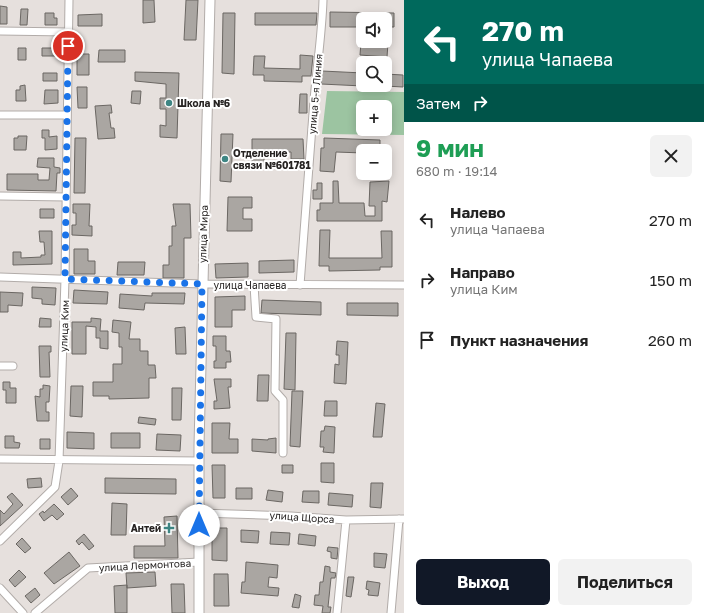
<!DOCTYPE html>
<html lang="ru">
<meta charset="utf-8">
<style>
:root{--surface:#fff;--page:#f2f2f2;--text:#222;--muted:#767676;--accent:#111827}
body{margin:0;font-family:"Golos Text",sans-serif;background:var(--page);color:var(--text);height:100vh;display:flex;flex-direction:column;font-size:15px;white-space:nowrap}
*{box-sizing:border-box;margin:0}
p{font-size:13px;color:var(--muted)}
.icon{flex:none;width:22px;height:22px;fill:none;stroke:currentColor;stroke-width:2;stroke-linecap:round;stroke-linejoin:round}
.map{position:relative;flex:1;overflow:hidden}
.drawer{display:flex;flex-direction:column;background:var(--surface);width:300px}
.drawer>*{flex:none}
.banner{background:#00695c;color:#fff;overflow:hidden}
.fabs{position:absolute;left:356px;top:12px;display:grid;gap:8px}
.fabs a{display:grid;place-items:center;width:36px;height:36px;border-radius:6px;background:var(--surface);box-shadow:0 2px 10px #0003;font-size:20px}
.pin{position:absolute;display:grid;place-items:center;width:34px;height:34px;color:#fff;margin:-17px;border:2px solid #fff;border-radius:50%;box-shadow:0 1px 4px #0007}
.me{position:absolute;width:44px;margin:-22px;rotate:0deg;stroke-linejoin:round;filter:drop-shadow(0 0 3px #0008)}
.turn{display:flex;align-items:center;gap:14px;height:84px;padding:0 12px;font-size:18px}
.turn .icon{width:52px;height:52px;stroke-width:2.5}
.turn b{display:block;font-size:28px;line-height:34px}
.then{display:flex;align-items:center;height:38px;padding:0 12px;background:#0003;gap:8px;font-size:15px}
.round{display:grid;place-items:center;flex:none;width:42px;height:42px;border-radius:6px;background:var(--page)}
.head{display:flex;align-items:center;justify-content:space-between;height:68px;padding:0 12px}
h1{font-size:24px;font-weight:700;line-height:30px;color:#1e9e55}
.button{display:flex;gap:8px;margin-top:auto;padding:8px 12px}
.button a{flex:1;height:46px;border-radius:6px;background:var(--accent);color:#fff;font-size:16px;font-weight:700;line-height:46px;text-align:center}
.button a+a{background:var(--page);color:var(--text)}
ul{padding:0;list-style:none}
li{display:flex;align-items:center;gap:12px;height:60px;padding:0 12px}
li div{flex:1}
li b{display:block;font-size:15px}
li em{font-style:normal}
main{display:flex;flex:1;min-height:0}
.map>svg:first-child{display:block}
.green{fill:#9cc4a1;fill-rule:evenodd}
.building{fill:#aaa6a2;stroke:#6b6763}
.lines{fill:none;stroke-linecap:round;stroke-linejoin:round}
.minor-casing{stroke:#b2aca9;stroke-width:9}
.major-casing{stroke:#b2aca9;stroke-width:11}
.minor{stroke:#fff;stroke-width:7}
.major{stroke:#fff;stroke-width:9}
.route{stroke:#1a73e8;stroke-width:7;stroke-dasharray:0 12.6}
.poi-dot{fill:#3d8583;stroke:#fff;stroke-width:1.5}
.labels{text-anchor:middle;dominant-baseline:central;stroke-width:4;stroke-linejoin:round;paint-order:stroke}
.street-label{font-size:10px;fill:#262322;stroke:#fff}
.poi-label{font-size:10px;font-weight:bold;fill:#262322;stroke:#fff;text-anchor:start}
</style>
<main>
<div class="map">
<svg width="404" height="613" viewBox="0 0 404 613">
<rect width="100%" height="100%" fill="#e6e0dd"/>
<!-- green -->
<path class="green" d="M 327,91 L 404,92 L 404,135 L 322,134 ZM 363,107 L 385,107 L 385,129 L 363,129 Z"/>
<!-- building -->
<path class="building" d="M 143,0 L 154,0 L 155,22 L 143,23 Z
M 186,0 L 198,0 L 196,40 L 184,40 Z
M 0,6 L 7,7 L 7,24 L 0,24 Z
M 21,9 L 28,9 L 27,25 L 20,25 Z
M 330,12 L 394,13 L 394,27 L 385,27 L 385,19 L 363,19 L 363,27 L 330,27 Z
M 45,13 L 54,13 L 54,18 L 57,18 L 57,25 L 45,25 Z
M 223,13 L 235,13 L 234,74 L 222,73 Z
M 255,13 L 317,13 L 316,25 L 255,25 Z
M 102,14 L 102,26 L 78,26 L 78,15 Z
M 361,42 L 388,43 L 387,57 L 360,55 Z
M 18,48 L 26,48 L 26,60 L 18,60 Z
M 42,48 L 58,48 L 57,56 L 42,56 Z
M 99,50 L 125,50 L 125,62 L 98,62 Z
M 77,54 L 89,54 L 89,75 L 77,75 Z
M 300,55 L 313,56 L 311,76 L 302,76 L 302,82 L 264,81 L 264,75 L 253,75 L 254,56 L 265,56 L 264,68 L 300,69 Z
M 322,71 L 363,73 L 363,86 L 321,84 Z
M 135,72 L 179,73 L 177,138 L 160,137 L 160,125 L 166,126 L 166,109 L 160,109 L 160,98 L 166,98 L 166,84 L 135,81 Z
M 43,73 L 57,73 L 57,81 L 43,81 Z
M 385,74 L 403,75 L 403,87 L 385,86 Z
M 25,85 L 26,101 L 16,101 L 16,90 L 20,90 L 20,86 Z
M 77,87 L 87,87 L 87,108 L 78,108 Z
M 45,90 L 58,90 L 58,103 L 44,104 Z
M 132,91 L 141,91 L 140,104 L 131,103 Z
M 300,94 L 307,94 L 307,113 L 299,113 Z
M 111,105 L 112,113 L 109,113 L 111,128 L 114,128 L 115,138 L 98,139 L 95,106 Z
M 42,130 L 49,130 L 49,137 L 57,136 L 57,149 L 45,150 L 45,138 L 42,138 Z
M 221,134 L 233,134 L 231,182 L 220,181 Z
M 18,136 L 27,136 L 26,150 L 14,150 L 14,138 L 18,138 Z
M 75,138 L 86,138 L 85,193 L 74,193 Z
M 324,138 L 380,140 L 380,151 L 363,151 L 363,153 L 336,152 L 334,172 L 320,171 L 321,148 L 324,148 Z
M 252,139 L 303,139 L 304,159 L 291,159 L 291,152 L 264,152 L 264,166 L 252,167 Z
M 38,158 L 54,158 L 54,167 L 60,168 L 60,173 L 57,173 L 56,191 L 7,190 L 7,174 L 38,174 L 38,180 L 49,180 L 50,168 L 37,167 Z
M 333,181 L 338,181 L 339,203 L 364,203 L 365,216 L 375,216 L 375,206 L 369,206 L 370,182 L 389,181 L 387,202 L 382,201 L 382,221 L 317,221 L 317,210 L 320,210 L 320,203 L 333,203 Z
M 317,183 L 322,183 L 322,199 L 313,199 L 313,190 L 317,190 Z
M 228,197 L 252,197 L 252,208 L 243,208 L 243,219 L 252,219 L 252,231 L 227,231 Z
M 73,204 L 90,204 L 89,226 L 92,226 L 92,236 L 72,235 L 72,225 L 76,225 L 76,213 L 73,213 Z
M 173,204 L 190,204 L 191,238 L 184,238 L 184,278 L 163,278 L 163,265 L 169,265 L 169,246 L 172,246 L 172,226 L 176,226 Z
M 40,209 L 54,209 L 54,218 L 40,218 Z
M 320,230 L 330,230 L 329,258 L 382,258 L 381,231 L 392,231 L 392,267 L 380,267 L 380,270 L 329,271 L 329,266 L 319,266 Z
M 39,231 L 52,231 L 52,264 L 13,265 L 13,252 L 21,252 L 21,258 L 41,257 L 41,255 L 45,255 L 44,242 L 40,242 Z
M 74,249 L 88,249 L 88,261 L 95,261 L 95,274 L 74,274 Z
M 294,260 L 294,272 L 259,273 L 259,261 Z
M 118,262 L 145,262 L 144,275 L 117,275 Z
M 248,263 L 248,277 L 216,278 L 215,264 Z
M 32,287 L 56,288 L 55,305 L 42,304 L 42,299 L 32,298 Z
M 74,290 L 108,292 L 107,304 L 73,303 Z
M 0,292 L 23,293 L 22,306 L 8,305 L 8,312 L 0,312 Z
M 152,293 L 185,293 L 184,304 L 145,303 L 144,310 L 119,308 L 120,294 L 152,296 Z
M 245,296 L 245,310 L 232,310 L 232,327 L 215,327 L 215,297 Z
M 262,300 L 321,302 L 321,315 L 261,313 Z
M 347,303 L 398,303 L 398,316 L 347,315 Z
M 40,318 L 51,319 L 51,327 L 39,327 Z
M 91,318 L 101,319 L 100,331 L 108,331 L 108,349 L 100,348 L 100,338 L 96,338 L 96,327 L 86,326 L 86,354 L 72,354 L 72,322 L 91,322 Z
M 113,320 L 131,322 L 129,339 L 140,339 L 140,351 L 148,351 L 148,365 L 155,365 L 156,378 L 149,378 L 149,398 L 109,399 L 109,396 L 93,396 L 93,382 L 113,382 L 113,364 L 122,364 L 122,347 L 119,347 L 119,333 L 112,332 Z
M 185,327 L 186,354 L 176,354 L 175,328 Z
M 286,333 L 296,333 L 295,390 L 284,389 Z
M 213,336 L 226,336 L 226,351 L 230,351 L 231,362 L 226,362 L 226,368 L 214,368 L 214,361 L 216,361 L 216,346 L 213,346 Z
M 337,341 L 348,342 L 346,384 L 334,383 L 335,364 L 339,365 L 339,355 L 336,355 Z
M 39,346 L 51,346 L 51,352 L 49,352 L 50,377 L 40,377 Z
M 258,375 L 269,375 L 268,401 L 257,401 Z
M 214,379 L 231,379 L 231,387 L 228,387 L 230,408 L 214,409 L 214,401 L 217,401 Z
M 3,382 L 10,382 L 10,388 L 16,388 L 16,403 L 6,403 L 6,390 L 3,390 Z
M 43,385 L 50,386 L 49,402 L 46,402 L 46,412 L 49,412 L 49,421 L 37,421 L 35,396 L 40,397 L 40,389 L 43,389 Z
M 71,386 L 83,386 L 82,417 L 70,416 Z
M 172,388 L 182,388 L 181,420 L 172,420 Z
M 292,391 L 303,391 L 300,447 L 290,446 Z
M 325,401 L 337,401 L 337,416 L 324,416 Z
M 376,403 L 385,404 L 382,437 L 373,437 Z
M 139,417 L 156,419 L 155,425 L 138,423 Z
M 212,423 L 230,423 L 229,439 L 238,439 L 238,453 L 212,453 Z
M 325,426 L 335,427 L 334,453 L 323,452 L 324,447 L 320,447 L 321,431 L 324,431 Z
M 67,432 L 94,433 L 94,449 L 67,448 Z
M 111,433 L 140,433 L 140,448 L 111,448 Z
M 157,434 L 181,435 L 180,451 L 156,450 Z
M 5,436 L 14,436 L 14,442 L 20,443 L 19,448 L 5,448 Z
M 276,438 L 276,453 L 252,451 L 252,439 L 268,440 L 268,439 Z
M 40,439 L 50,439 L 50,449 L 40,449 Z
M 321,463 L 334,463 L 334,483 L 321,482 Z
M 212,465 L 225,465 L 225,498 L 213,498 Z
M 282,465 L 293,465 L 293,473 L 282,473 Z
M 41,478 L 42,487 L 28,488 L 27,479 Z
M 105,478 L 176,479 L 176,494 L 105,493 Z
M 371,483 L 383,483 L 381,508 L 370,507 Z
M 71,488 L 78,496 L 68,505 L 61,497 Z
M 236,488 L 252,488 L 252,499 L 236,499 Z
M 268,490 L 283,492 L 282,502 L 266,500 Z
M 303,491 L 319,491 L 319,503 L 302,502 Z
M 12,493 L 23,505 L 0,526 L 0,510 L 4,514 L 13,504 L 7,497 Z
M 329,493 L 353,495 L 352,507 L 328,505 Z
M 112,503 L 127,504 L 126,535 L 111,535 Z
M 54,504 L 64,514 L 57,520 L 52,515 L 44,521 L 39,514 L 43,511 L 44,513 Z
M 177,516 L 178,558 L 134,558 L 134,546 L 165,546 L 164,517 Z
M 212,528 L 227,528 L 227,561 L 212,560 Z
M 241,530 L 259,531 L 258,543 L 241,542 Z
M 271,532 L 290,533 L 289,545 L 270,544 Z
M 84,534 L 94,546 L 89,550 L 82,542 L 79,545 L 76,541 Z
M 299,534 L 316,536 L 315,546 L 298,544 Z
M 22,538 L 31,548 L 25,553 L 16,544 Z
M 328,547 L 338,548 L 337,559 L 331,558 L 331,552 L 327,551 Z
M 69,552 L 80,566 L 54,584 L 44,573 Z
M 374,553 L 387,554 L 385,568 L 374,567 Z
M 246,562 L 278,565 L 277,578 L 269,577 L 268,587 L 279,588 L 278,596 L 241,593 L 242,582 L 245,582 Z
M 325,566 L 330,567 L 330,572 L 336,573 L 335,578 L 331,578 L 328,607 L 331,607 L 330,613 L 322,613 L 323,606 L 314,605 L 315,595 L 319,595 L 320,582 L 323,582 Z
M 19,570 L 26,577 L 15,587 L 9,580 Z
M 155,572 L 156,586 L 127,588 L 126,573 Z
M 214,574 L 228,574 L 229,606 L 214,606 Z
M 348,577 L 354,577 L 351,597 L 346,596 Z
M 367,581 L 380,583 L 378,596 L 368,595 L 369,590 L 366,589 Z
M 171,584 L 184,584 L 185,613 L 172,613 Z
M 127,585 L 127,613 L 115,613 L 114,586 Z
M 35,588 L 40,595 L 31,603 L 25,596 Z
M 295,594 L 301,596 L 299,608 L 292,607 Z"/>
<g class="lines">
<defs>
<path id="minor" d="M 0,31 L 68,32
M 0,115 L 67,115
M 0,196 L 66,197
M 0,277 L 202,284 L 404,285
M 254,285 L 256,317 L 276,319 L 275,391 L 283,400 L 283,453
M 300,285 C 305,223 309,161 314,100 C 317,66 322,33 323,0
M 0,366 L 13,366
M 0,459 L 199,461
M 199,513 L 291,516 L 346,520 L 404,519
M 0,541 L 55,487 L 59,461 L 65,279 L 69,0
M 0,588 L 23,613
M 35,613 L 88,568 L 199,562
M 337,613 L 346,520
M 391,613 L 399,519"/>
<path id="major" d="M 199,613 L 199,446 L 210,0"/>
</defs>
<!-- minor casing -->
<use href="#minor" class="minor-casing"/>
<!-- major casing -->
<use href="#major" class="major-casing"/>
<!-- minor -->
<use href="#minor" class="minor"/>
<!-- major -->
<use href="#major" class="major"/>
</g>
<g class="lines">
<!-- route -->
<path class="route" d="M 68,46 L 65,279 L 202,284 L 199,525"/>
</g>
<!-- markers -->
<g class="poi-dot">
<circle cx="169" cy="103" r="4"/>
<circle cx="225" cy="159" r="4"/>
<path d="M167 522h4v4h4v4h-4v4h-4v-4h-4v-4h4z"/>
</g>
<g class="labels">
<!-- street labels -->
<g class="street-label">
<text transform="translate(315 94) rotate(-85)">улица 5-я Линия</text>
<text transform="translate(203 234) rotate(-88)">улица Мира</text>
<text x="250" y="285">улица Чапаева</text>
<text transform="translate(64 326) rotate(-88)">улица Ким</text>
<text transform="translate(302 517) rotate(4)">улица Щорса</text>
<text transform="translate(145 565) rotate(-3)">улица Лермонтова</text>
</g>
<!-- poi labels -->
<g class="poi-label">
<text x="177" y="103">Школа №6</text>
<text x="233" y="153">Отделение<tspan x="233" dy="12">связи №601781</tspan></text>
<text x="161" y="528" text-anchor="end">Антей</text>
</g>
</g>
</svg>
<div class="fabs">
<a><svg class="icon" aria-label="sound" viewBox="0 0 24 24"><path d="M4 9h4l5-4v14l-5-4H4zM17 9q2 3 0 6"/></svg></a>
<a><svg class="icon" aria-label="search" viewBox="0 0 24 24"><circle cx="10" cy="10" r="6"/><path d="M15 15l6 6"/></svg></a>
<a>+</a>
<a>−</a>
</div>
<div class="pin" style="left:68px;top:46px;background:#d93025"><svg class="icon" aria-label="arrive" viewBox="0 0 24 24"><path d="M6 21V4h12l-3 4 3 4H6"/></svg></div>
<svg class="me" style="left:199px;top:525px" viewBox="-20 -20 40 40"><circle r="19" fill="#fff"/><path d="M0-13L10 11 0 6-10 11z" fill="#1a73e8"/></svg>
</div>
<section class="drawer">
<div class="banner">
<div class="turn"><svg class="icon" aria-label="left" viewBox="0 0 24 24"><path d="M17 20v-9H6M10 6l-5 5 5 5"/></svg><div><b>270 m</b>улица Чапаева</div></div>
<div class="then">Затем<svg class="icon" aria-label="right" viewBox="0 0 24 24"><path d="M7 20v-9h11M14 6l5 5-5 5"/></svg></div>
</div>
<div class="head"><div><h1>9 мин</h1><p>680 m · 19:14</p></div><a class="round"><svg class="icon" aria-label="close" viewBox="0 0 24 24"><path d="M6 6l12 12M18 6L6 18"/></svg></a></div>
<ul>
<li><svg class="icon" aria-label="left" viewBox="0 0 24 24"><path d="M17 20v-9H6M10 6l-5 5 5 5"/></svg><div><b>Налево</b><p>улица Чапаева</p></div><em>270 m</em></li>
<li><svg class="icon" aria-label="right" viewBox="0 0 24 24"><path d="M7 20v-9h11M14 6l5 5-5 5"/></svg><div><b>Направо</b><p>улица Ким</p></div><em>150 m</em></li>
<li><svg class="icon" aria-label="arrive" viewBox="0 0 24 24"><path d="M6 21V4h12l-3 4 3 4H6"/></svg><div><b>Пункт назначения</b></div><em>260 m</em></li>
</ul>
<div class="button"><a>Выход</a><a>Поделиться</a></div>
</section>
</main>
